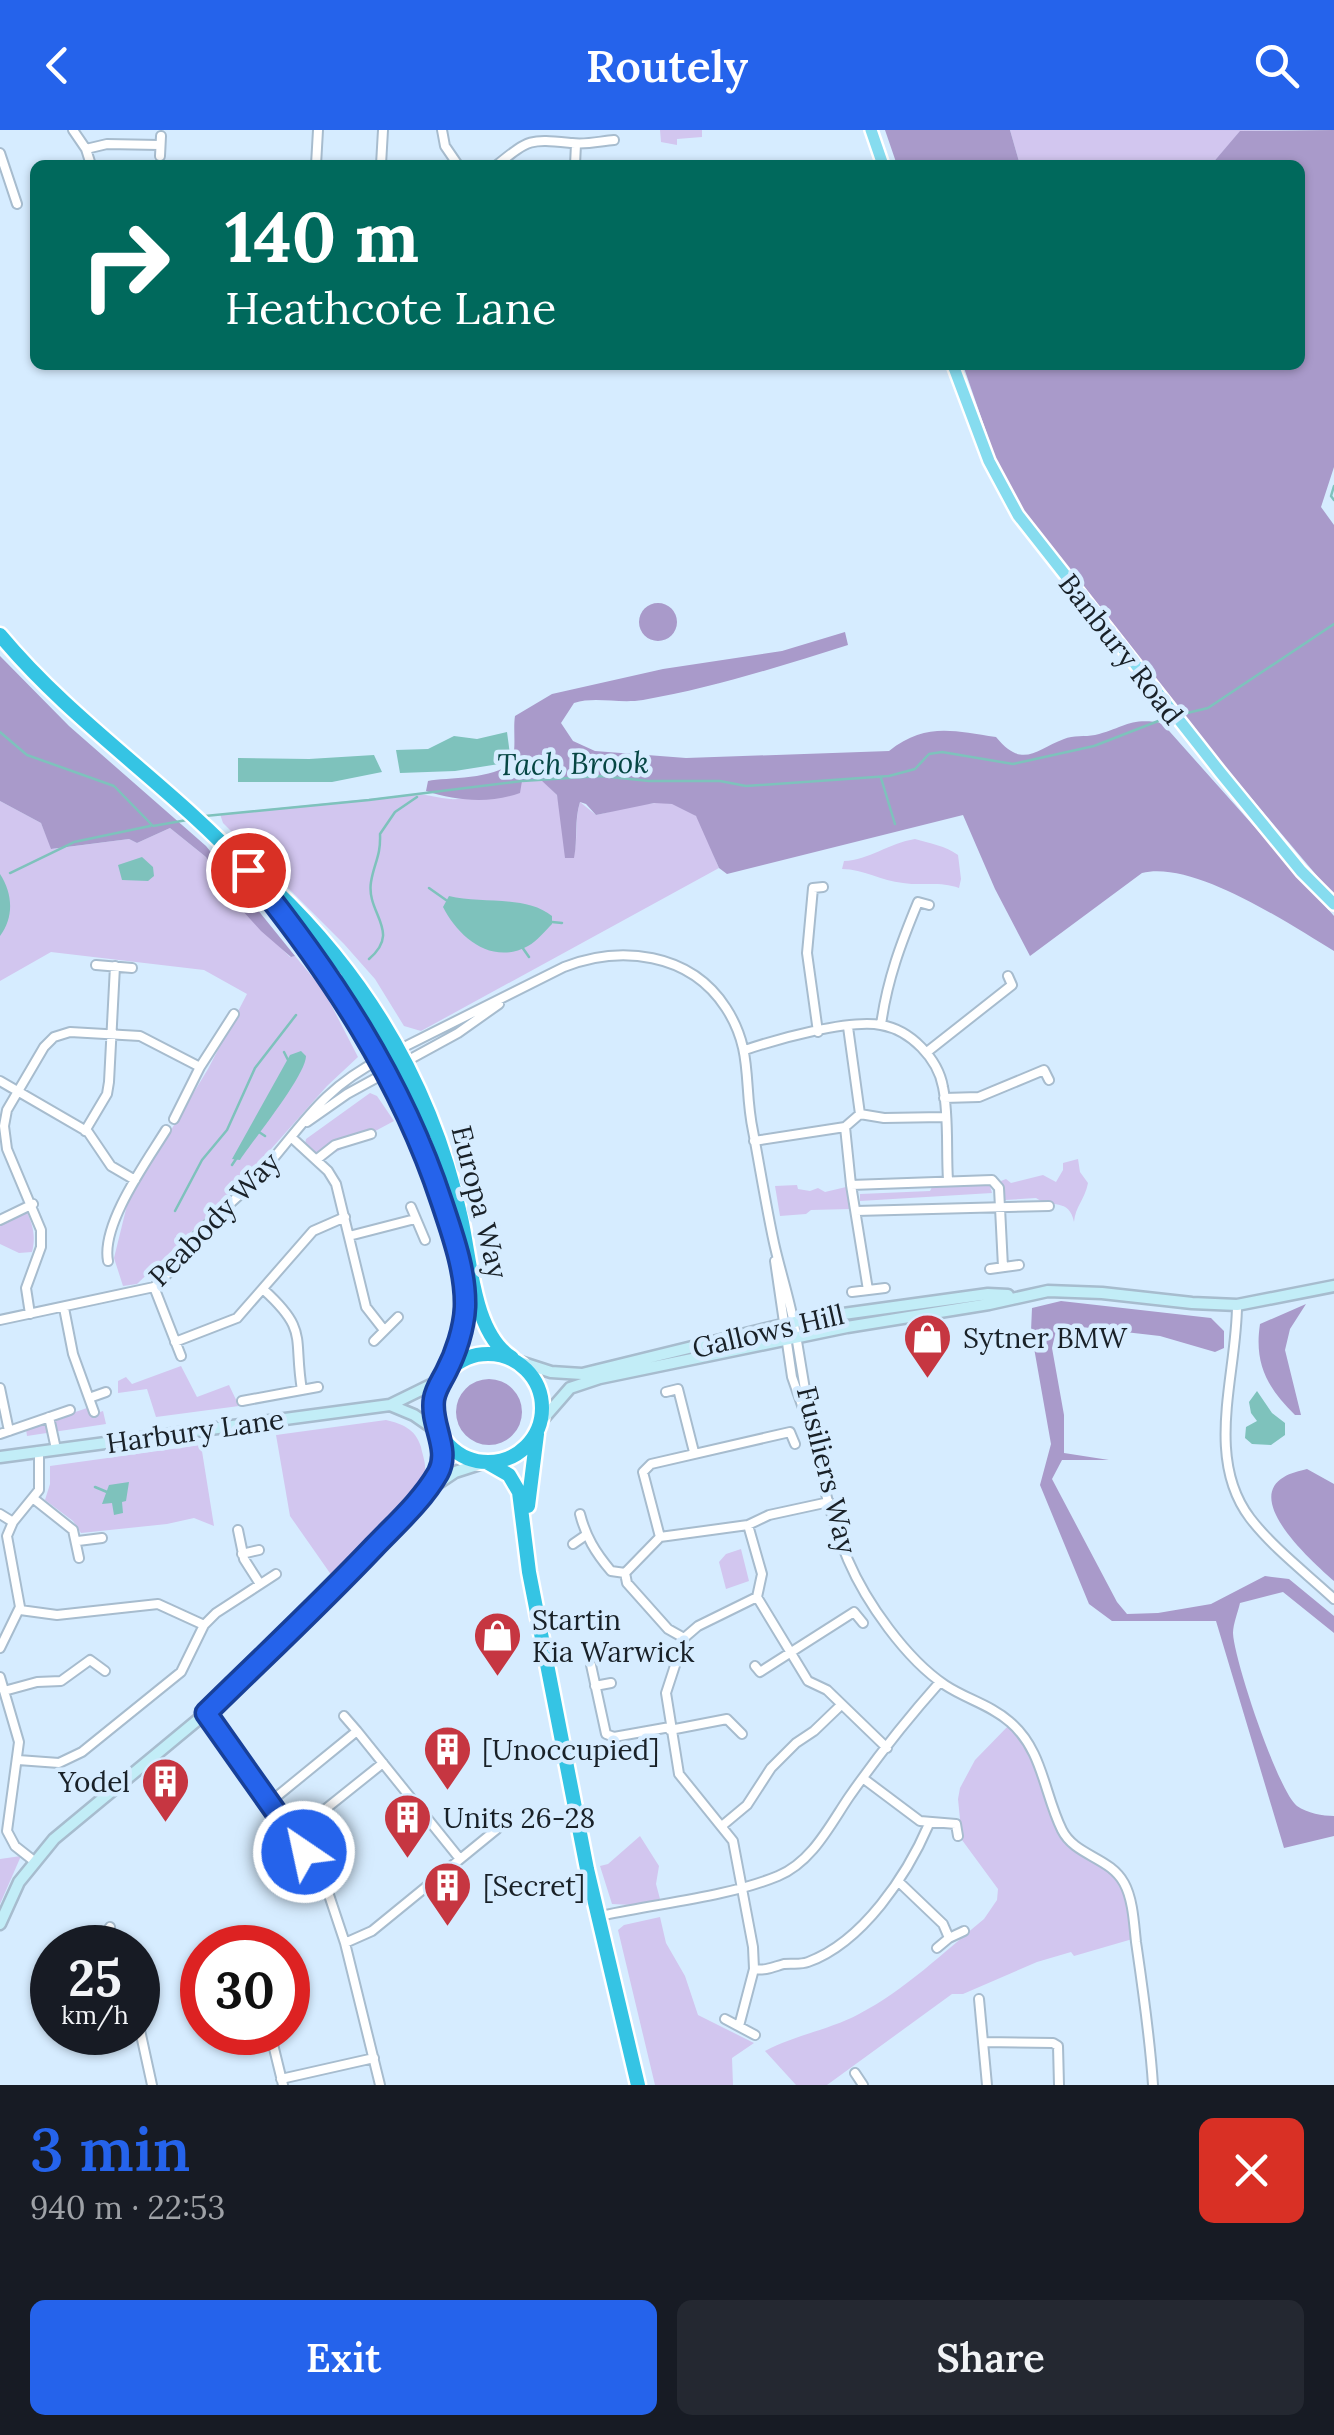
<!DOCTYPE html>
<meta charset="utf-8">
<style>
:root{--surface:#171b24;--page:#242831;--text:#f1f3f6;--muted:#9ea1a6;--accent:#2563eb}
body{margin:0;font-family:Lora,serif;background:var(--page);color:var(--text);height:100vh;display:flex;flex-direction:column;font-size:38px;white-space:nowrap}
*{box-sizing:border-box;margin:0}
p{font-size:32px;color:var(--muted)}
.icon{flex:none;width:55px;height:55px;fill:none;stroke:currentColor;stroke-width:2;stroke-linecap:round;stroke-linejoin:round}
.map{position:relative;height:1955px;overflow:hidden}
.drawer{display:flex;flex-direction:column;background:var(--surface);flex:1}
.drawer>*{flex:none}
.guide{position:absolute;left:30px;top:30px;width:1275px;height:210px;border-radius:15px;box-shadow:0 2px 8px #0004;background:#00695c;color:#fff;overflow:hidden}
.speed{position:absolute;left:30px;top:1795px;display:flex;gap:20px;font-size:50px;font-weight:700;text-align:center}
.speed>*{display:grid;place-content:center;width:130px;height:130px;border-radius:50%;background:var(--surface);box-shadow:0 2px 8px #0004;line-height:1}
.speed small{font-size:25px;font-weight:400}
.speed .limit{border:15px solid #d22;background:#fff;color:#111}
.pin{position:absolute;display:grid;place-items:center;width:85px;height:85px;color:#fff;margin:-42px;border:5px solid #fff;border-radius:50%;box-shadow:0 2px 10px #0007}
.me{position:absolute;width:110px;margin:-55px;rotate:326deg;stroke-linejoin:round;filter:drop-shadow(0 0 8px #0008)}
.turn{display:flex;align-items:center;gap:35px;height:210px;padding:0 30px;font-size:45px}
.turn .icon{width:130px;height:130px;stroke-width:2.5}
.turn b{display:block;font-size:70px;line-height:85px}
.round{display:grid;place-items:center;flex:none;width:105px;height:105px;border-radius:15px;background:var(--page)}
.summary{display:flex;align-items:center;justify-content:space-between;height:170px;padding:0 30px}
h1{font-size:60px;font-weight:600;line-height:75px;color:var(--accent)}
.button{display:flex;gap:20px;margin-top:auto;padding:20px 30px}
.button a{flex:1;height:115px;border-radius:15px;background:var(--accent);color:#fff;font-size:40px;font-weight:600;line-height:115px;text-align:center}
.button a+a{background:var(--page);color:var(--text)}
header{display:flex;justify-content:space-between;align-items:center;height:130px;padding:0 30px;background:var(--accent);color:#fff;font-size:45px;font-weight:600}
.map>svg:first-child{display:block}
.green{fill:#d2c6ef}
.forest{fill:#a99aca}
.water{fill:#7ec2bc}
.lines{fill:none;stroke-linecap:round;stroke-linejoin:round}
.stream{stroke:#7ec2bc;stroke-width:2.5}
.street-casing{stroke:#a7bcce;stroke-width:12}
.secondary-casing{stroke:#a7bcce;stroke-width:15}
.primary-casing{stroke:#fff;stroke-width:16}
.highway-casing{stroke:#fff;stroke-width:19}
.street{stroke:#fff;stroke-width:8}
.secondary{stroke:#c2edf7;stroke-width:10}
.primary{stroke:#86dcef;stroke-width:11}
.highway{stroke:#35c4e4;stroke-width:14}
.route-casing{stroke:#184099;stroke-width:25}
.route{stroke:#2563eb;stroke-width:18}
.labels{text-anchor:middle;dominant-baseline:central;stroke-width:9;stroke-linejoin:round;paint-order:stroke}
.street-label{font-size:28px;fill:#192128;stroke:#d6ecff}
.poi-label{font-size:28px;fill:#192128;stroke:#d6ecff;text-anchor:start}
.water-label{font-size:30px;font-style:italic;fill:#064744;stroke:#d6ecff}
</style>
<header><svg class="icon" aria-label="back" viewBox="0 0 24 24"><path d="M15 5l-7 7 7 7"/></svg>Routely<svg class="icon" aria-label="search" viewBox="0 0 24 24"><circle cx="10" cy="10" r="6"/><path d="M15 15l6 6"/></svg></header>
<div class="map">
<svg width="1334" height="1955" viewBox="0 0 1334 1955">
<rect width="100%" height="100%" fill="#d6ecff"/>
<!-- green -->
<path class="green" d="M 660,0 L 702,0 L 702,7 L 677,9 L 677,15 L 661,12 Z
M 1010,0 L 1293,0 L 1241,1 L 1211,35 L 1020,35 Z
M 541,649 L 557,665 L 573,728 C 579,708 574,691 580,672 L 596,685 C 625,679 672,660 696,686 C 705,695 713,725 719,738 L 421,901 L 404,896 L 375,849 L 344,814 L 223,693 L 220,684 L 417,664 C 429,665 439,668 450,669 C 469,671 514,651 541,649 Z
M 0,671 L 41,693 L 52,719 L 129,709 L 137,713 L 170,698 L 206,727 L 222,758 L 290,827 L 295,826 L 324,861 L 358,927 L 327,956 L 233,1062 L 137,1154 L 123,1156 L 114,1128 L 128,1071 L 208,939 L 247,864 L 204,840 L 51,822 L 0,851 Z
M 915,709 C 929,713 946,716 958,725 L 961,749 L 959,758 C 940,751 922,756 903,753 C 881,751 864,739 842,739 L 844,731 C 869,730 889,713 915,709 Z
M 370,963 L 377,966 L 394,991 L 321,1030 L 305,1014 L 306,1009 Z
M 1078,1029 L 1080,1042 L 1088,1053 C 1085,1069 1075,1077 1074,1092 C 1069,1067 1051,1079 1036,1068 L 1005,1070 L 1001,1051 L 1006,1049 L 1011,1053 L 1043,1045 L 1056,1052 L 1063,1040 L 1063,1033 Z
M 975,1053 L 990,1056 L 992,1063 L 860,1071 L 860,1064 L 930,1061 L 933,1055 Z
M 797,1055 L 798,1059 L 810,1061 L 818,1058 L 825,1062 L 846,1057 L 850,1079 L 811,1080 L 806,1084 L 780,1086 L 775,1056 Z
M 26,1080 C 33,1095 36,1106 32,1122 L 19,1123 L 0,1114 L 0,1092 Z
M 181,1236 L 197,1267 L 229,1255 L 239,1276 L 156,1287 L 147,1259 L 118,1263 L 118,1251 L 126,1247 L 132,1254 Z
M 87,1278 L 91,1285 L 103,1281 L 106,1294 L 27,1306 L 26,1299 Z
M 386,1290 C 402,1294 415,1298 421,1317 C 422,1323 426,1333 425,1340 C 420,1366 353,1425 332,1446 L 290,1386 L 276,1305 Z
M 201,1315 L 214,1396 L 194,1388 L 167,1394 L 81,1403 L 73,1391 L 45,1370 L 50,1354 L 50,1336 Z
M 741,1419 L 749,1451 L 726,1459 L 719,1432 L 726,1424 Z
M 1011,1593 L 1023,1606 L 1065,1706 L 1106,1734 L 1125,1755 L 1136,1808 L 1074,1826 L 1071,1822 L 1037,1832 L 963,1864 L 952,1864 L 827,1955 L 796,1955 L 765,1921 C 795,1905 829,1900 859,1884 C 905,1860 944,1822 984,1789 L 997,1770 L 998,1759 L 962,1710 L 958,1669 L 960,1658 L 975,1630 Z
M 640,1706 L 659,1736 L 656,1754 L 660,1769 L 631,1775 L 612,1774 L 600,1736 L 608,1734 Z
M 21,1726 L 0,1774 L 0,1729 Z
M 660,1787 L 666,1813 L 685,1846 L 698,1885 L 754,1913 L 732,1928 L 733,1955 L 655,1955 L 618,1800 L 624,1795 Z"/>
<!-- forest -->
<path class="forest" d="M 885,0 L 1010,0 L 1020,35 L 897,35 Z
M 1334,0 L 1334,337 L 1321,377 L 1334,395 L 1334,766 L 1188,593 L 1021,381 L 997,333 L 963,235 L 1300,235 L 1300,35 L 1211,35 L 1240,1 Z
M639 492a19 19 0 1 1 38 0a19 19 0 1 1-38 0Z
M 845,502 L 848,515 C 781,536 713,558 643,570 C 618,574 596,566 574,573 L 561,593 L 573,611 L 595,621 L 686,628 L 889,621 C 926,592 953,601 996,607 C 1023,640 1036,619 1064,609 C 1073,605 1085,607 1095,605 C 1124,598 1130,587 1162,593 L 1334,786 L 1334,821 C 1289,794 1194,730 1142,743 L 1030,826 L 995,759 L 963,685 L 727,744 L 719,738 L 696,686 L 672,674 L 654,673 L 596,685 L 586,674 L 580,672 C 574,691 578,708 574,728 L 565,728 L 557,665 L 541,650 L 522,651 L 520,663 C 490,674 456,671 426,661 L 428,651 C 448,647 506,650 513,627 C 516,615 513,598 515,586 L 552,564 L 663,539 L 782,521 Z
M 0,526 L 69,596 L 206,716 L 295,826 L 291,827 L 261,801 L 222,758 L 206,727 L 170,698 L 137,713 L 129,709 L 51,719 L 41,693 L 0,671 Z
M 1061,1171 L 1211,1188 L 1224,1201 L 1224,1218 L 1215,1222 L 1160,1206 L 1064,1195 L 1055,1205 L 1052,1218 L 1064,1285 L 1064,1323 L 1109,1330 L 1062,1330 L 1052,1349 L 1117,1472 L 1127,1484 L 1158,1483 L 1211,1474 L 1265,1446 L 1289,1449 L 1334,1486 L 1334,1503 L 1283,1462 L 1240,1473 C 1238,1482 1233,1494 1233,1503 C 1234,1530 1278,1661 1297,1676 C 1307,1683 1323,1686 1334,1686 L 1334,1706 L 1284,1718 L 1216,1491 L 1112,1491 L 1089,1474 L 1040,1355 L 1051,1314 L 1031,1201 L 1032,1178 Z
M 1306,1174 L 1290,1199 L 1285,1220 L 1301,1285 L 1295,1285 C 1267,1258 1254,1233 1260,1194 Z
M456 1282a33 33 0 1 1 66 0a33 33 0 1 1-66 0Z
M 1307,1339 L 1334,1354 L 1334,1451 C 1316,1435 1242,1371 1284,1347 C 1290,1343 1300,1341 1307,1339 Z"/>
<!-- water -->
<path class="water" d="M 507,602 L 511,632 L 455,641 L 400,643 L 396,620 L 428,619 L 454,606 L 477,609 Z
M 374,625 L 382,642 L 332,652 L 238,652 L 238,628 L 309,629 Z
M 142,727 L 153,737 L 154,746 L 148,751 L 122,750 L 118,735 Z
M 0,744 C 13,764 14,787 0,806 Z
M 449,766 C 481,774 526,765 552,786 L 552,794 C 545,801 537,811 528,816 C 492,836 458,807 443,777 Z
M 301,921 L 306,926 C 306,945 254,1009 240,1030 L 232,1029 L 290,925 Z
M 1257,1261 L 1272,1283 L 1285,1293 L 1285,1305 L 1271,1315 L 1252,1314 L 1245,1308 L 1246,1297 L 1257,1291 L 1251,1283 L 1249,1272 Z
M 129,1352 L 126,1371 L 122,1372 L 123,1383 L 114,1385 L 112,1373 L 102,1374 L 109,1355 Z"/>
<g class="lines">
<!-- stream -->
<path class="stream" d="M 1334,356 L 1331,366 L 1334,370
M 1183,584 L 1208,578 L 1334,494
M 0,602 L 27,625 L 114,656 L 153,696 L 187,690
M 881,648 L 895,694
M 205,686 L 369,670 L 522,651 L 601,646 L 649,651 L 720,651 L 746,656 L 889,646 L 915,639 L 929,624 L 942,622 L 1013,634 L 1094,616 L 1166,588
M 10,743 L 74,712 L 150,696
M 429,758 L 446,770
M 552,792 L 562,793
M 522,817 L 529,827
M 369,829 C 402,801 366,784 371,752 C 374,733 381,726 380,704 L 395,682 L 417,667
M 284,922 L 288,930
M 259,1002 L 265,1006
M 232,1035 L 236,1029
M 175,1081 L 202,1030 L 227,1000 L 255,938 L 296,885
M 95,1357 L 107,1362"/>
<defs>
<path id="street" d="M 73,0 L 86,19 L 91,35
M 442,0 L 445,16 L 458,35
M 86,19 L 107,14 L 159,15
M 0,23 L 17,74
M 160,26 L 161,6
M 316,35 L 318,0
M 381,35 L 383,0
M 497,35 C 530,8 531,9 572,13 C 586,15 601,11 614,10
M 575,35 L 576,14
M 96,835 L 132,838
M 881,895 C 887,850 901,813 918,772 L 929,775
M 848,897 L 860,984
M 818,902 L 807,823 L 813,758 L 823,757
M 398,920 L 564,837 C 620,815 690,822 726,878 C 754,921 743,955 753,1001 C 760,1038 766,1076 774,1113 C 780,1140 789,1167 794,1194 C 808,1272 817,1357 848,1430 C 866,1472 906,1529 945,1555 C 966,1569 991,1575 1010,1592 C 1043,1620 1044,1664 1062,1700 C 1075,1726 1110,1727 1124,1753 C 1133,1769 1134,1794 1136,1812 C 1143,1860 1150,1907 1153,1955
M 745,920 C 777,909 849,889 881,895 C 911,900 938,929 943,957 C 949,986 946,1020 948,1050
M 927,922 L 1012,855 L 1008,846
M 405,932 L 458,903 L 499,874
M 0,951 L 88,1002 L 111,1036 L 135,1050
M 944,968 L 979,967 L 1044,940 L 1049,950
M 174,989 L 200,937 L 234,884
M 307,992 L 347,964 L 389,941
M 845,997 L 851,1055 L 868,1160
M 85,1001 L 107,964 L 109,952 L 115,836
M 291,1007 L 328,1041 L 336,1054 L 366,1177 L 384,1200
M 754,1011 L 845,997 L 860,984 L 884,988 L 944,987
M 316,1030 L 335,1015 L 371,1004
M 851,1055 L 992,1050 L 999,1058 L 1003,1137
M 411,1077 L 425,1110
M 856,1081 L 1049,1076
M 0,1090 L 33,1074
M 349,1106 L 415,1089
M 108,1131 C 101,1094 147,1031 166,1000
M 775,1131 L 792,1247 L 810,1298
M 990,1139 L 1019,1135
M 154,1157 L 181,1226
M 264,1160 C 309,1201 293,1207 302,1260
M 852,1162 L 885,1158
M 1237,1175 C 1237,1244 1204,1327 1250,1388 C 1273,1418 1306,1443 1334,1469
M 64,1178 L 73,1224 L 94,1282
M 30,1184 L 26,1158 L 41,1117 L 41,1100 L 7,1019 L 4,996 L 7,980 L 44,917 L 54,907 L 70,902 L 140,906 L 200,937
M 0,1190 L 154,1157 C 173,1142 182,1121 198,1104 C 214,1086 233,1072 249,1056 C 297,1006 315,962 381,929
M 374,1211 L 398,1187
M 175,1212 L 237,1188 L 313,1101 L 345,1087
M 0,1258 L 9,1301
M 666,1262 L 678,1259 L 694,1322
M 89,1268 L 106,1262
M 242,1271 L 318,1257
M 49,1287 L 56,1319
M 0,1304 L 70,1280
M 34,1369 L 73,1400 L 79,1428
M 0,1384 L 13,1392
M 580,1384 C 586,1407 595,1422 611,1441 L 625,1443
M 748,1395 L 769,1385 L 829,1372
M 238,1400 L 244,1429 L 260,1454
M 660,1407 L 643,1342 L 651,1334 L 790,1302 L 795,1314
M 78,1411 L 102,1408
M 573,1414 L 586,1405
M 242,1424 L 259,1420
M 757,1467 L 808,1551 L 827,1560 L 887,1618
M 204,1495 L 216,1483 L 276,1444
M 684,1508 L 668,1499 L 627,1453 L 625,1443 L 660,1407 L 748,1395 L 762,1444 L 757,1467 L 698,1496 L 684,1508 L 666,1563 L 679,1644 L 733,1711 L 753,1817 L 754,1839 L 739,1896
M 0,1518 L 20,1477 L 7,1406 L 13,1392 L 39,1360 L 39,1321
M 591,1535 L 606,1604 L 614,1607 L 670,1597
M 755,1536 L 760,1542 L 854,1482 L 863,1493
M 0,1547 L 19,1612 L 7,1701 L 15,1716 L 34,1731
M 595,1556 L 611,1553
M 4,1561 L 37,1552 L 61,1551 L 90,1530 L 105,1541
M 206,1583 L 304,1722 L 329,1765 L 345,1813 L 380,1955
M 670,1600 L 727,1589 L 742,1604
M 357,1601 L 460,1729
M 18,1630 L 59,1633 L 82,1622 L 181,1542 L 204,1495 L 158,1474 L 57,1485 L 20,1480
M 864,1649 L 920,1691 L 956,1694 L 958,1706
M 270,1672 L 357,1601 L 344,1586
M 313,1689 L 383,1633
M 723,1695 L 747,1675 L 771,1638 L 796,1613 L 814,1601 L 840,1576
M 899,1752 L 943,1794 L 949,1808 L 937,1818
M 605,1785 C 660,1773 727,1767 778,1746 C 812,1732 830,1695 849,1667 C 877,1627 908,1588 940,1552
M 949,1808 L 964,1801
M 345,1813 L 372,1801 L 497,1699
M 98,1818 L 110,1797
M 754,1839 C 766,1841 773,1837 784,1834 C 792,1833 800,1835 808,1832 C 863,1812 907,1745 929,1694
M 979,1869 L 987,1955
M 725,1889 L 755,1905
M 138,1891 L 152,1955
M 270,1902 L 283,1955
M 983,1912 L 1053,1913 L 1058,1916 L 1059,1955
M 855,1943 L 863,1955
M 281,1949 L 374,1928"/>
<path id="secondary" d="M 520,1232 L 551,1242 L 582,1244 L 807,1189 L 988,1164 L 1008,1165
M 390,1275 L 414,1285 L 437,1301
M 543,1289 L 570,1258 L 600,1248 L 847,1197 L 989,1174 L 1048,1161 L 1102,1163 L 1192,1173 L 1237,1175 L 1334,1156
M 0,1327 L 390,1275 L 439,1251
M 431,1355 L 442,1332 L 440,1307
M 0,1794 L 19,1752 L 54,1709 L 206,1583 L 355,1437 L 428,1360 L 455,1342 L 483,1333"/>
<path id="primary" d="M 871,0 L 883,35
M 953,235 L 989,331 L 1018,385 L 1220,642 L 1301,741 L 1334,774"/>
<path id="highway" d="M 0,505 C 73,593 170,655 247,739 C 335,835 403,953 443,1077 C 453,1107 464,1141 465,1173 C 466,1198 454,1222 445,1245
M 274,759 C 369,850 433,959 461,1088 C 471,1132 473,1203 512,1228
M 344,852 L 390,925 L 388,941
M 399,924 L 400,942 L 425,1002
M434 1278a54 54 0 1 1 108 0a54 54 0 1 1-108 0Z
M 488,1333 L 509,1345 L 519,1362 L 529,1442 L 587,1739 L 638,1955
M 528,1376 L 537,1304"/>
</defs>
<!-- street casing -->
<use href="#street" class="street-casing"/>
<!-- secondary casing -->
<use href="#secondary" class="secondary-casing"/>
<!-- primary casing -->
<use href="#primary" class="primary-casing"/>
<!-- highway casing -->
<use href="#highway" class="highway-casing"/>
<!-- street -->
<use href="#street" class="street"/>
<!-- secondary -->
<use href="#secondary" class="secondary"/>
<!-- primary -->
<use href="#primary" class="primary"/>
<!-- highway -->
<use href="#highway" class="highway"/>
</g>
<g class="lines">
<defs>
<path id="route" d="M 248,740 C 331,843 401,948 442,1073 C 453,1106 466,1142 465,1177 C 464,1198 456,1223 446,1242 C 441,1252 436,1258 434,1269 C 430,1295 451,1319 438,1343 C 422,1371 396,1394 374,1417 C 320,1474 262,1528 206,1583 L 304,1722"/>
</defs>
<!-- route casing -->
<use href="#route" class="route-casing"/>
<!-- route -->
<use href="#route" class="route"/>
</g>
<!-- icons -->
<defs>
<symbol id="shop-pin" viewBox="-11 -11 22 30"><path d="M0 17L-7.5 6A9.5 9.5 0 1 1 7.5 6Z" fill="#c63641" stroke="#d6ecff"/><path d="M-5-2.5h2.3a2.7 3.5 0 0 1 5.4 0H5L5.5 6h-11ZM-1.5-2.5h3a1.5 2.3 0 0 0-3 0Z" fill="#fff"/></symbol>
<symbol id="building-pin" viewBox="-11 -11 22 30"><path d="M0 17L-7.5 6A9.5 9.5 0 1 1 7.5 6Z" fill="#c63641" stroke="#d6ecff"/><path d="M-4-6H4V6H1V3H-1V6H-4ZM-2.5-4.3h1.7v1.8h-1.7ZM.8-4.3h1.7v1.8H.8ZM-2.5-1h1.7V.8h-1.7ZM.8-1h1.7V.8H.8Z" fill="#fff"/></symbol>
</defs>
<g fill-rule="evenodd">
<use href="#shop-pin" x="900" y="1180" width="55" height="75"/>
<use href="#shop-pin" x="470" y="1478" width="55" height="75"/>
<use href="#building-pin" x="420" y="1592" width="55" height="75"/>
<use href="#building-pin" x="138" y="1624" width="55" height="75"/>
<use href="#building-pin" x="380" y="1660" width="55" height="75"/>
<use href="#building-pin" x="420" y="1728" width="55" height="75"/>
</g>
<g class="labels">
<!-- street labels -->
<g class="street-label">
<text transform="translate(1121 519) rotate(52)">Banbury Road</text>
<text transform="translate(480 1072) rotate(76)">Europa Way</text>
<text transform="translate(214 1089) rotate(-46)">Peabody Way</text>
<text transform="translate(768 1201) rotate(-13)">Gallows Hill</text>
<text transform="translate(195 1301) rotate(-8)">Harbury Lane</text>
<text transform="translate(827 1340) rotate(76)">Fusiliers Way</text>
</g>
<!-- poi labels -->
<g class="poi-label">
<text x="963" y="1208">Sytner BMW</text>
<text x="532" y="1490">Startin<tspan x="532" dy="32">Kia Warwick</tspan></text>
<text x="482" y="1620">[Unoccupied]</text>
<text x="130" y="1652" text-anchor="end">Yodel</text>
<text x="443" y="1688">Units 26-28</text>
<text x="483" y="1756">[Secret]</text>
</g>
<!-- water labels -->
<g class="water-label">
<text transform="translate(573 633) rotate(-1)">Tach Brook</text>
</g>
</g>
</svg>
<div class="speed"><div>25<small>km/h</small></div><div class="limit">30</div></div>
<div class="pin" style="left:248px;top:740px;background:#d93025"><svg class="icon" aria-label="arrive" viewBox="0 0 24 24"><path d="M6 21V4h12l-3 4 3 4H6"/></svg></div>
<svg class="me" style="left:304px;top:1722px" viewBox="-20 -20 40 40"><circle r="17" fill="#2563eb" stroke="#fff" stroke-width="3"/><path d="M0-11L8 9 0 5-8 9z" fill="#fff"/></svg>
<div class="guide">
<div class="turn"><svg class="icon" aria-label="right" viewBox="0 0 24 24"><path d="M7 20v-9h11M14 6l5 5-5 5"/></svg><div><b>140 m</b>Heathcote Lane</div></div>
</div>
</div>
<section class="drawer">
<div class="summary"><div><h1>3 min</h1><p>940 m · 22:53</p></div><a class="round" style="background:#d93025;color:#fff"><svg class="icon" aria-label="close" viewBox="0 0 24 24"><path d="M6 6l12 12M18 6L6 18"/></svg></a></div>
<div class="button"><a>Exit</a><a>Share</a></div>
</section>
